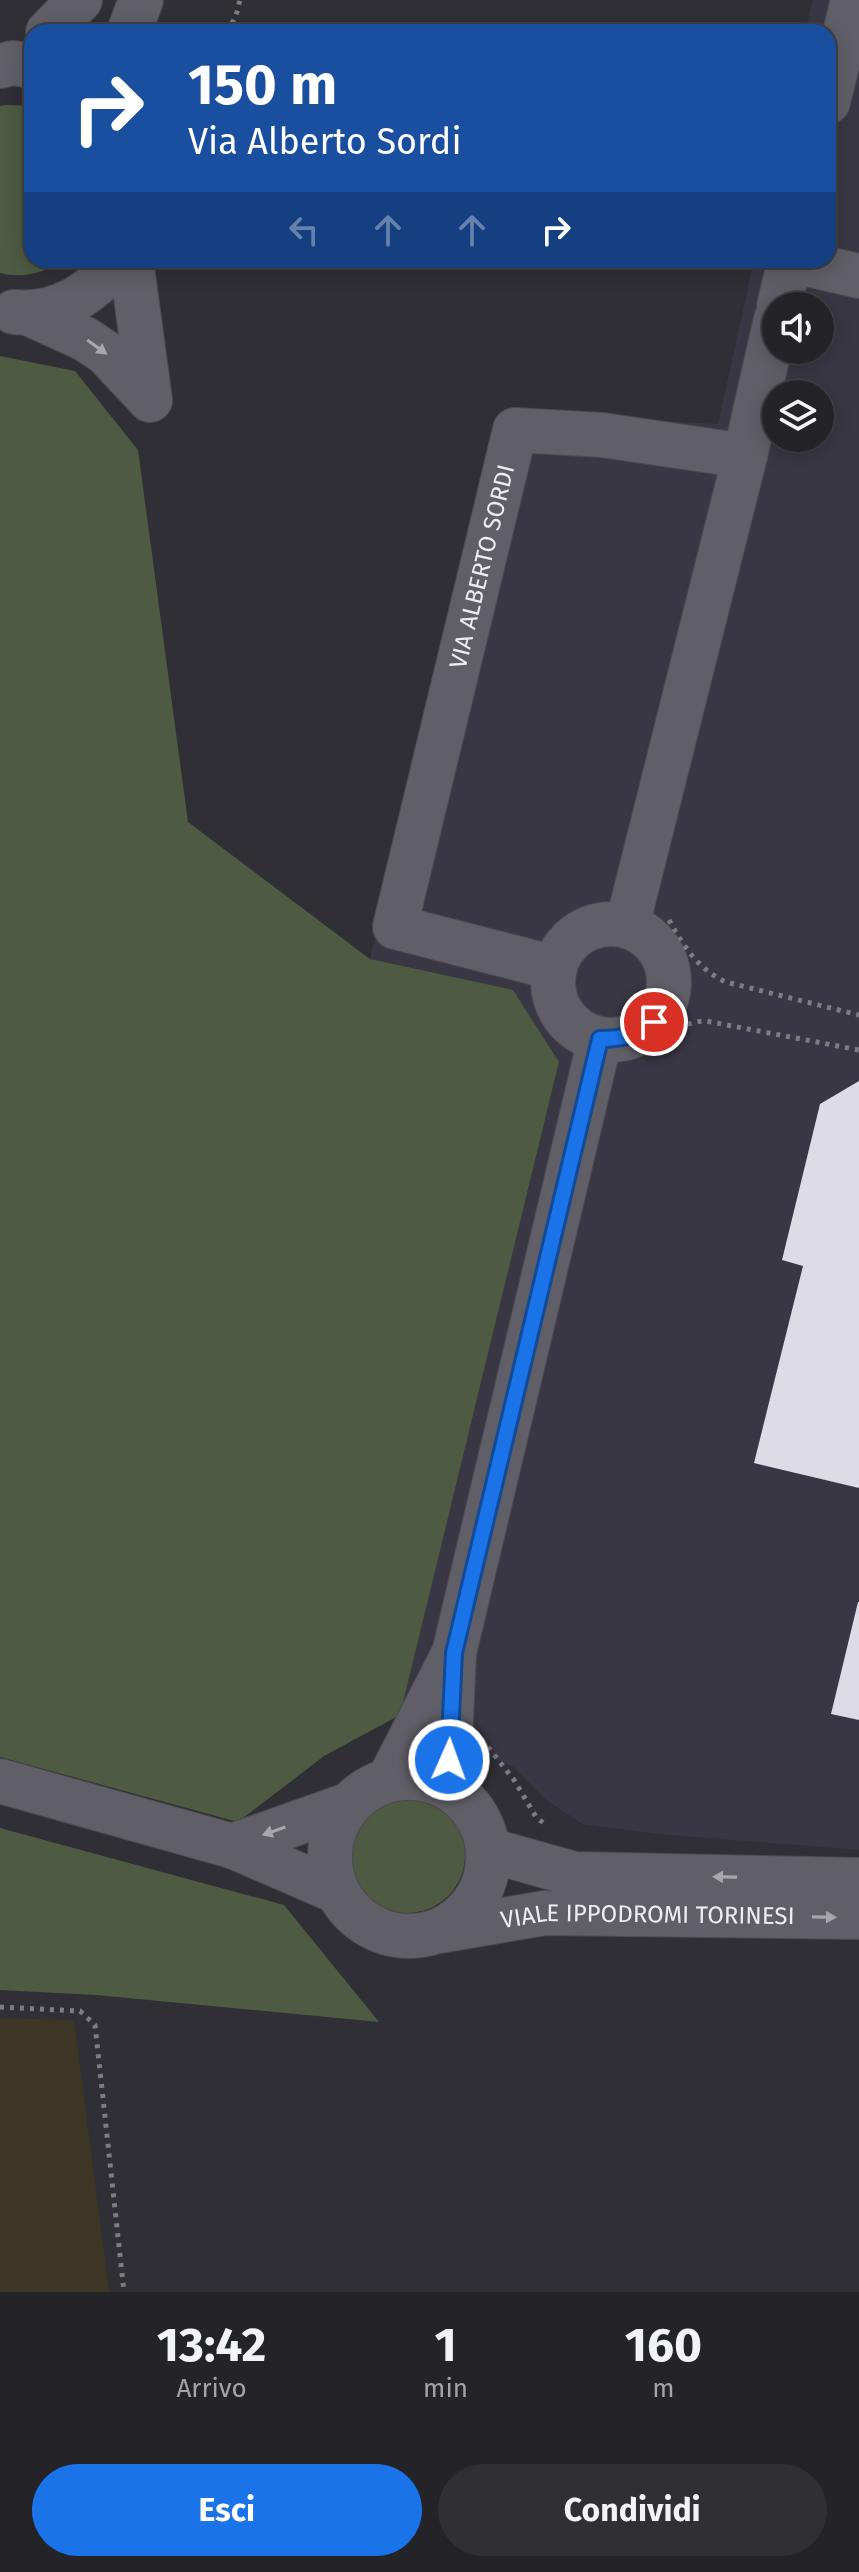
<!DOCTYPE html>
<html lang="it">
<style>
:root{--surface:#232328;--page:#2f2f34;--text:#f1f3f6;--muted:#a3a4a8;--line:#404045;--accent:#1a73e8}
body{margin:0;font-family:"Fira Sans",sans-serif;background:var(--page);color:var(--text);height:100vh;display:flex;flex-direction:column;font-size:30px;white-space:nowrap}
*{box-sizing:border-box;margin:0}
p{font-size:26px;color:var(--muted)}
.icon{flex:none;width:44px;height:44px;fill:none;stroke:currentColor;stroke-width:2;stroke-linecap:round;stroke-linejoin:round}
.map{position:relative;height:2292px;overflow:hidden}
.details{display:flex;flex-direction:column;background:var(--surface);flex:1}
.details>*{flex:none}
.top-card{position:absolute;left:24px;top:24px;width:812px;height:244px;border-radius:24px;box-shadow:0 4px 20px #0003,0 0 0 2px var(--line);background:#1a4fa0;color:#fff;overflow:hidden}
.tools{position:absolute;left:762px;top:292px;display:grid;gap:16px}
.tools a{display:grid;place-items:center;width:72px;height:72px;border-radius:50%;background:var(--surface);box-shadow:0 4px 20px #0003,0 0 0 2px var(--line);font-size:40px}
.pin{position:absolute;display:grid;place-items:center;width:68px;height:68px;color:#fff;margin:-34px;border:4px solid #fff;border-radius:50%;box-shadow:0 2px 8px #0007}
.me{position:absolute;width:88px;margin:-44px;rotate:2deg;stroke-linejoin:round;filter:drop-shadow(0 0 6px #0008)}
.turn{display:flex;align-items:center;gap:28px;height:168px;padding:0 32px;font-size:36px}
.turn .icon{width:104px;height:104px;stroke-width:2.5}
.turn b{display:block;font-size:56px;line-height:68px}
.lanes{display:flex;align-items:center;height:76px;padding:0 32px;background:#0003;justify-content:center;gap:40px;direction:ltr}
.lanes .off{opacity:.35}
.eta{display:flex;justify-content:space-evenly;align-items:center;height:136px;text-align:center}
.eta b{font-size:48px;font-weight:700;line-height:56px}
.action{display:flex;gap:16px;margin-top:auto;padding:16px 32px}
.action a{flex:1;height:92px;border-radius:48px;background:var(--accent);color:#fff;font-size:32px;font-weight:700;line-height:92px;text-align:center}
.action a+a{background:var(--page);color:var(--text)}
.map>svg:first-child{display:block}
.built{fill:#393743;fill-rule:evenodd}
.industrial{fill:#3e3625}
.green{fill:#4e5a42}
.building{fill:#dddbe3}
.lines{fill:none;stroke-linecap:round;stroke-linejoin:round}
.minor-casing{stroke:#4b4a50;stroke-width:46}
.path{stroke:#7c7c81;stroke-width:5;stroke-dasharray:4 6;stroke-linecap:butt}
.minor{stroke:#605f67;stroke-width:44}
.oneway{fill:#a6a6ac}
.route-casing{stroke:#114b97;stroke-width:20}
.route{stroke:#1a73e8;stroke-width:14}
.labels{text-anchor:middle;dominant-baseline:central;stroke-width:8;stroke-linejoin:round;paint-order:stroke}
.street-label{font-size:24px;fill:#ededf1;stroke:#2f2f35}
</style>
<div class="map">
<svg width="859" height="2292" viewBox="0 0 859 2292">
<rect width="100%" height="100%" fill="#2f2f35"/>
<!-- built -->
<path class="built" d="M 813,0 L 859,0 L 859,1850 L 659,1834 L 582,1824 L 545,1799 L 513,1767 L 400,1715 L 559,1062 L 370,959 L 501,412 L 718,424 L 754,260 L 828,260 L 828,32 L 805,32 ZM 776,306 L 820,306 L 820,350 L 776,350 ZM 776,394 L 820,394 L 820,438 L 776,438 Z"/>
<!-- industrial -->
<path class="industrial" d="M 0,2018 L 74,2020 L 109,2292 L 0,2292 Z"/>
<!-- green -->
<path class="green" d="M 6,105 L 32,106 L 32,260 L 67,260 C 45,272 24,279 0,273 L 0,106 Z
M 0,356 L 75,371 L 138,450 L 188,822 L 370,959 L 513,990 L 559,1062 L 400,1715 L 324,1756 L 238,1822 L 0,1757 Z
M349 1855a58 58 0 1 1 116 0a58 58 0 1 1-116 0Z
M 0,1828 L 284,1905 L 379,2022 L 96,1995 L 0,1990 Z"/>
<!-- building -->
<path class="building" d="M 859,1081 L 859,1488 L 754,1463 L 803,1266 L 782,1260 L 820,1104 Z
M 858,1602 L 859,1602 L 859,1720 L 831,1714 Z"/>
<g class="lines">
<defs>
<g id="minor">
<path d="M 48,32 L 80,0"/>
<path d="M 129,32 L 141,0"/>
<path d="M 0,66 L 13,63 L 32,66"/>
<path d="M 828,102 L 853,0"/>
<path d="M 779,306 L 790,260 L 859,276"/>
<path d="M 14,312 C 61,316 92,292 121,260"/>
<path d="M 28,313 L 85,339 L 106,353 L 150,400 L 131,260"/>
<circle cx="611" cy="982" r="58"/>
<path d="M 627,926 L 745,456 L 776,319"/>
<path id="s1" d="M 555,968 L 395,927 L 515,430 L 602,435 L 745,456"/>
<path d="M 454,1653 L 600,1039"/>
<circle cx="409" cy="1857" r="79"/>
<path d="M 389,1780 L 454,1653 L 448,1787"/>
<path d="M 0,1781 L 232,1846"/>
<path d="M 489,1850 L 574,1874 L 859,1880"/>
<path d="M 336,1891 L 232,1846 L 348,1805"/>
<path id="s2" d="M 439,1931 L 545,1913 L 859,1917"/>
</g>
</defs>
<!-- minor casing -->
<use href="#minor" class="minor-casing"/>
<!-- path -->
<path class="path" d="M 227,32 L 236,16 L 240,0
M 669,920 C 683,946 699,970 726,982 L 859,1015
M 636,1054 C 658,1039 679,1022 706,1021 L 859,1050
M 488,1747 L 514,1780 L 536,1817 L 546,1825
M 0,2007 L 80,2011 L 95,2025 L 124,2292"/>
<!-- minor -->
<use href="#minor" class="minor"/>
</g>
<!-- one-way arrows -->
<defs><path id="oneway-solid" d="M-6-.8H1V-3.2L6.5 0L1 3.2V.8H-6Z" transform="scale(2)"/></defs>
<g class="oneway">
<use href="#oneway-solid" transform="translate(97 347) rotate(36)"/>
<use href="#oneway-solid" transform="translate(274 1831) rotate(161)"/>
<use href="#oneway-solid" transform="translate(725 1877) rotate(-179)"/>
<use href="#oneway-solid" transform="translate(824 1917) rotate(1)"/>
</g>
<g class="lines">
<defs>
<path id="route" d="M 449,1760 L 454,1653 L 600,1039 C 622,1039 636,1035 654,1022"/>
</defs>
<!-- route casing -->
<use href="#route" class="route-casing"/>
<!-- route -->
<use href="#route" class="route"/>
</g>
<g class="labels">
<!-- street labels -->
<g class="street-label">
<text stroke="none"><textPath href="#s1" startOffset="536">VIA ALBERTO SORDI</textPath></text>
<text stroke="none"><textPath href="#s2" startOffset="210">VIALE IPPODROMI TORINESI</textPath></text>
</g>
</g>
</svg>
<div class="tools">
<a><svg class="icon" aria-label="sound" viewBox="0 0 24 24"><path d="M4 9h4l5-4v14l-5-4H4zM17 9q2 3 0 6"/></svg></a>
<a><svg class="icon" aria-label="layers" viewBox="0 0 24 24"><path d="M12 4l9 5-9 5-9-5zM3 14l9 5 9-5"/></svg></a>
</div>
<div class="pin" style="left:654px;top:1022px;background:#d93025"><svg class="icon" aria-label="arrive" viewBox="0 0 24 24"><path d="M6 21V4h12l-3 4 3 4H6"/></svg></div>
<svg class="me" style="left:449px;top:1760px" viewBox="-20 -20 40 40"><circle r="17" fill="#1a73e8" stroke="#fff" stroke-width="3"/><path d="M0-11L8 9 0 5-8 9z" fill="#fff"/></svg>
<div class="top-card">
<div class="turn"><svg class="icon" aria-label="right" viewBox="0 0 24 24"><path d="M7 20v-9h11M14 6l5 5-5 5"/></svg><div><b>150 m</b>Via Alberto Sordi</div></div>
<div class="lanes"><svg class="icon off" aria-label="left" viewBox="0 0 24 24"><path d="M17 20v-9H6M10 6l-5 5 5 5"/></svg><svg class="icon off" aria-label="ahead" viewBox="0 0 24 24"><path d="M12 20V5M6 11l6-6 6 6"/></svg><svg class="icon off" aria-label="ahead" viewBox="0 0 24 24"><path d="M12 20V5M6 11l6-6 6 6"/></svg><svg class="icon" aria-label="right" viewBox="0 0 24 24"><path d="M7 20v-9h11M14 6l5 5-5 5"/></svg></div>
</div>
</div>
<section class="details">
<div class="eta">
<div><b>13:42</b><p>Arrivo</p></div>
<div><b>1</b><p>min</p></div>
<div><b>160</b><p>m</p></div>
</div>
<div class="action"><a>Esci</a><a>Condividi</a></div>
</section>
